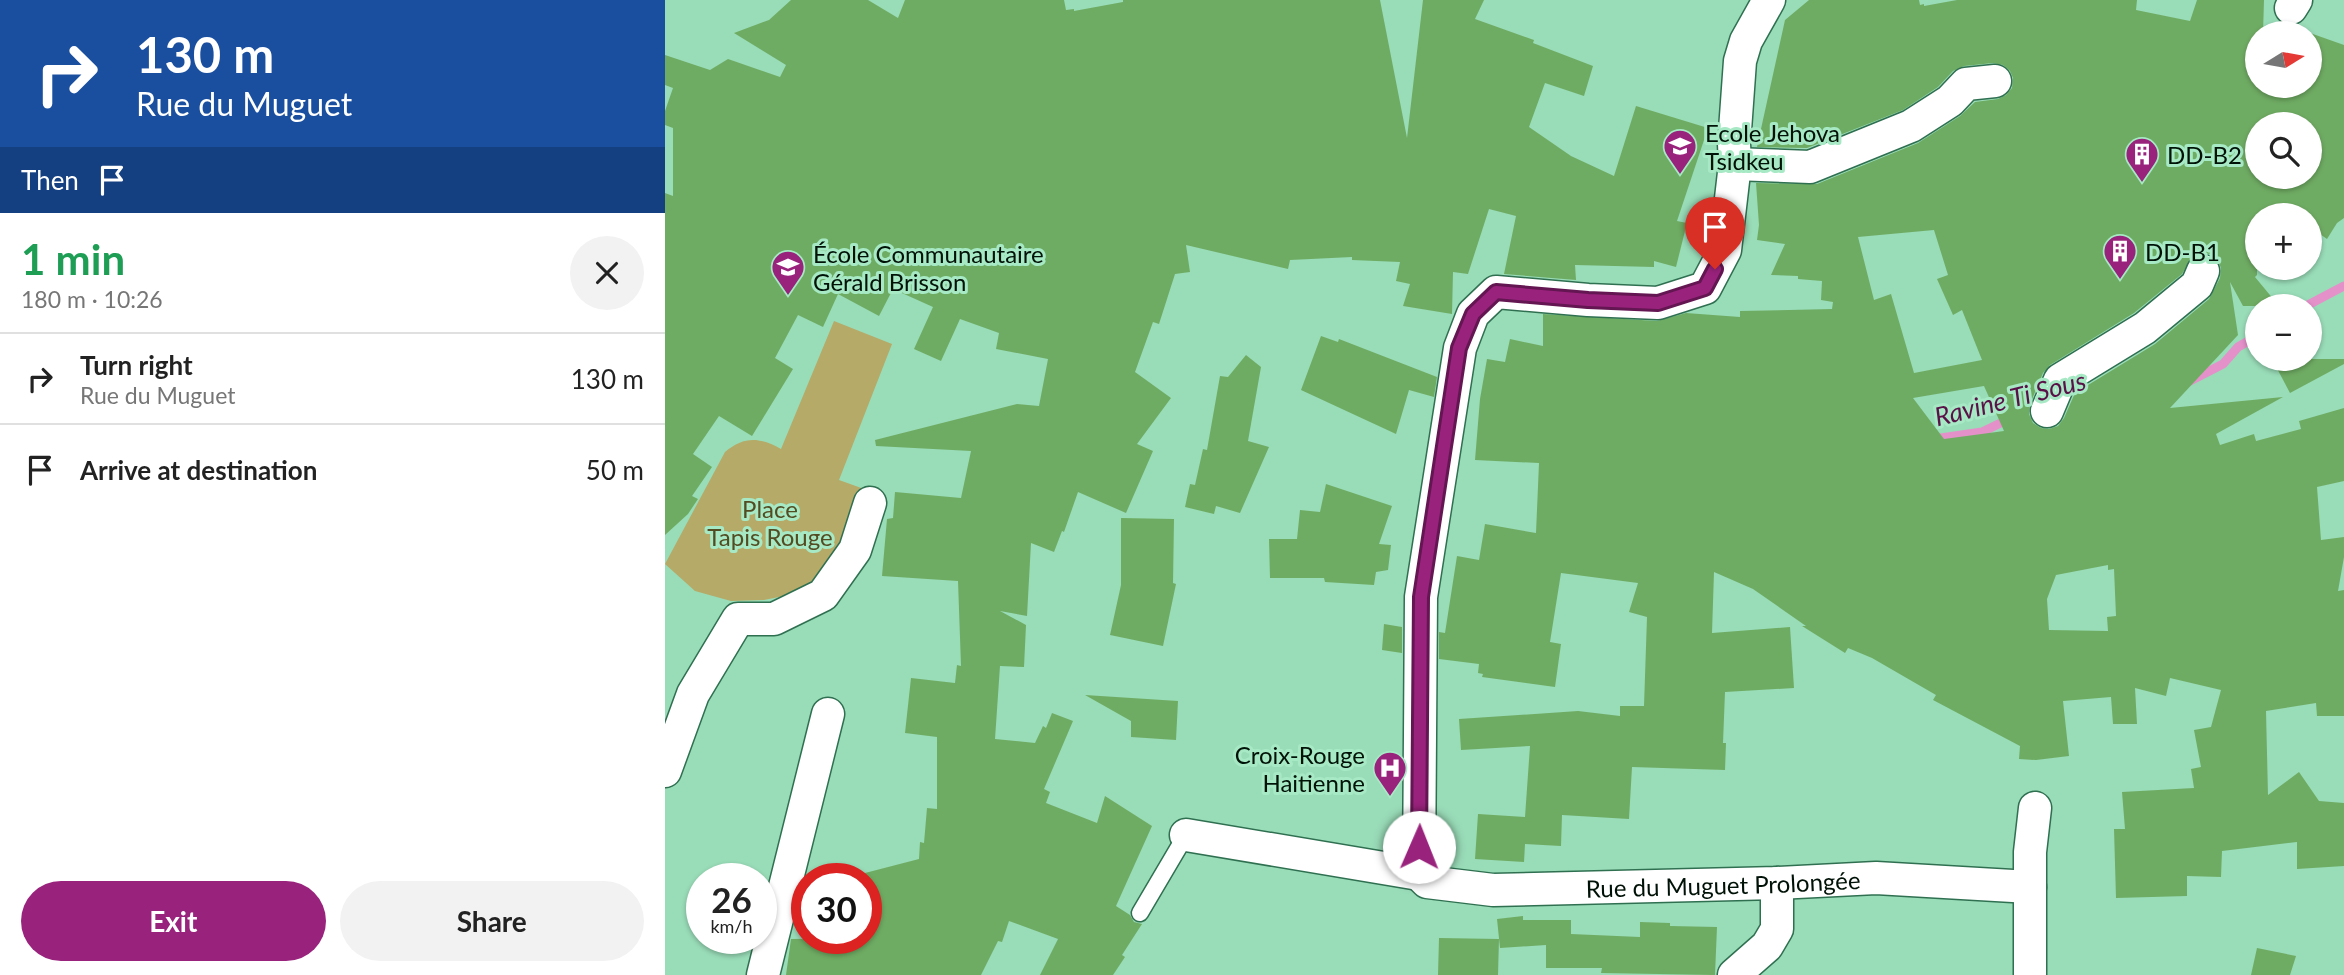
<!DOCTYPE html>
<meta charset="utf-8">
<style>
:root{--surface:#fff;--page:#f2f2f2;--text:#222;--muted:#767676;--line:#e0e0e0;--accent:#99227c}
body{margin:0;font-family:Lato,sans-serif;background:var(--page);color:var(--text);height:100vh;display:flex;flex-direction:column;font-size:26px;white-space:nowrap}
*{box-sizing:border-box;margin:0}
p{font-size:23px;color:var(--muted)}
.icon{flex:none;width:38px;height:38px;fill:none;stroke:currentColor;stroke-width:2;stroke-linecap:round;stroke-linejoin:round}
.map{position:relative;flex:1;overflow:hidden}
.details{display:flex;flex-direction:column;background:var(--surface);width:665px}
.details>*{flex:none}
.guide{background:#1a4fa0;color:#fff;overflow:hidden}
.needle{width:46px;rotate:79deg}
.fabs{position:absolute;left:1580px;top:21px;display:grid;gap:14px}
.fabs a{display:grid;place-items:center;width:77px;height:77px;border-radius:50%;background:var(--surface);box-shadow:0 2px 5px #0004;font-size:35px}
.speed{position:absolute;left:21px;top:863px;display:flex;gap:14px;font-size:35px;font-weight:700;text-align:center}
.speed>*{display:grid;place-content:center;width:91px;height:91px;border-radius:50%;background:var(--surface);box-shadow:0 2px 5px #0004;line-height:1}
.speed small{font-size:18px;font-weight:400}
.speed .limit{border:10px solid #d22;background:#fff;color:#111}
.pin{position:absolute;display:grid;place-items:center;width:60px;height:60px;color:#fff;margin:-72px -30px;border-radius:50% 50% 50% 0;rotate:-45deg;box-shadow:0 0 7px #0007}
.pin .icon{rotate:45deg}
.me{position:absolute;width:77px;margin:-38px;rotate:1deg;stroke-linejoin:round;filter:drop-shadow(0 0 5px #0008)}
.turn{display:flex;align-items:center;gap:24px;height:147px;padding:0 21px;font-size:32px}
.turn .icon{width:91px;height:91px;stroke-width:2.5}
.turn b{display:block;font-size:49px;line-height:60px}
.then{display:flex;align-items:center;height:66px;padding:0 21px;background:#0003;gap:14px;font-size:26px}
.round{display:grid;place-items:center;flex:none;width:74px;height:74px;border-radius:37px;background:var(--page)}
.overview{display:flex;align-items:center;justify-content:space-between;height:119px;padding:0 21px}
h1{font-size:42px;font-weight:700;line-height:52px;color:#1e9e55}
.action{display:flex;gap:14px;margin-top:auto;padding:14px 21px}
.action a{flex:1;height:80px;border-radius:42px;background:var(--accent);color:#fff;font-size:28px;font-weight:700;line-height:80px;text-align:center}
.action a+a{background:var(--page);color:var(--text)}
ul{padding:0;list-style:none}
li{display:flex;align-items:center;gap:21px;height:91px;padding:0 21px;border-top:2px solid var(--line)}
li div{flex:1}
li b{display:block;font-size:26px}
li em{font-style:normal}
main{display:flex;flex:1;min-height:0}
.map>svg:first-child{display:block}
.green{fill:#b5aa68}
.lines{fill:none;stroke-linecap:round;stroke-linejoin:round}
.stream{stroke:#e491c9;stroke-width:9}
.building{fill:#6fac63;fill-rule:evenodd}
.lane-casing{stroke:#2f7051;stroke-width:19}
.street-casing{stroke:#2f7051;stroke-width:35}
.lane{stroke:#fff;stroke-width:16}
.street{stroke:#fff;stroke-width:32}
.route-casing{stroke:#631651;stroke-width:18}
.route{stroke:#99227c;stroke-width:12}
.labels{text-anchor:middle;dominant-baseline:central;stroke-width:6;stroke-linejoin:round;paint-order:stroke}
.poi-label{font-size:24px;fill:#001207;stroke:#a6e9c4;text-anchor:start}
.park-label{font-size:24px;fill:#534c23;stroke:#a6e9c4}
.street-label{font-size:24px;fill:#001207;stroke:#a6e9c4}
.water-label{font-size:26px;font-style:italic;fill:#5a1148;stroke:#a6e9c4}
</style>
<main>
<section class="details">
<div class="guide">
<div class="turn"><svg class="icon" aria-label="right" viewBox="0 0 24 24"><path d="M7 20v-9h11M14 6l5 5-5 5"/></svg><div><b>130 m</b>Rue du Muguet</div></div>
<div class="then">Then<svg class="icon" aria-label="arrive" viewBox="0 0 24 24"><path d="M6 21V4h12l-3 4 3 4H6"/></svg></div>
</div>
<div class="overview"><div><h1>1 min</h1><p>180 m · 10:26</p></div><a class="round"><svg class="icon" aria-label="close" viewBox="0 0 24 24"><path d="M6 6l12 12M18 6L6 18"/></svg></a></div>
<ul>
<li><svg class="icon" aria-label="right" viewBox="0 0 24 24"><path d="M7 20v-9h11M14 6l5 5-5 5"/></svg><div><b>Turn right</b><p>Rue du Muguet</p></div><em>130 m</em></li>
<li><svg class="icon" aria-label="arrive" viewBox="0 0 24 24"><path d="M6 21V4h12l-3 4 3 4H6"/></svg><div><b>Arrive at destination</b></div><em>50 m</em></li>
</ul>
<div class="action"><a>Exit</a><a>Share</a></div>
</section>
<div class="map">
<svg width="1679" height="975" viewBox="0 0 1679 975">
<rect width="100%" height="100%" fill="#99dcb8"/>
<!-- green -->
<path class="green" d="M 169,321 L 227,344 L 174,480 L 199,489 L 183,543 L 147,584 L 124,595 L 99,600 L 66,601 L 30,591 L 0,564 L 60,452 C 79,436 95,437 116,449 Z"/>
<g class="lines">
<!-- stream -->
<path class="stream" d="M 1641,306 L 1679,286
M 1525,381 L 1558,364 L 1573,347 L 1592,336
M 1269,439 L 1317,432 L 1346,418"/>
</g>
<!-- building -->
<path class="building" d="M 126,0 L 203,0 L 233,18 L 240,0 L 399,0 L 401,10 L 409,9 L 409,11 L 458,2 L 458,0 L 715,0 L 742,138 L 758,0 L 819,0 L 810,19 L 869,40 L 868,43 L 928,66 L 919,96 L 880,83 L 864,127 L 906,156 L 949,176 L 971,106 L 1043,128 L 1012,221 L 1022,223 L 1011,267 L 989,261 L 989,267 L 910,265 L 911,280 L 839,274 L 851,216 L 824,209 L 803,274 L 788,272 L 787,314 L 738,306 L 745,284 L 731,281 L 735,262 L 687,260 L 687,257 L 625,260 L 623,269 L 521,245 L 525,272 L 510,274 L 494,324 L 488,322 L 470,372 L 506,398 L 472,444 L 488,451 L 461,513 L 413,492 L 399,532 L 397,531 L 389,552 L 366,543 L 362,616 L 335,611 L 361,625 L 359,667 L 335,666 L 330,739 L 370,743 L 378,726 L 381,728 L 387,713 L 408,721 L 379,789 L 385,792 L 381,803 L 432,823 L 440,796 L 487,826 L 451,906 L 465,915 L 469,922 L 477,924 L 457,955 L 460,957 L 448,975 L 375,975 L 393,939 L 344,921 L 337,942 L 333,941 L 316,975 L 121,975 L 126,939 L 201,938 L 200,873 L 254,859 L 255,842 L 259,843 L 262,808 L 272,809 L 272,737 L 240,733 L 246,678 L 290,683 L 292,665 L 296,666 L 293,581 L 217,576 L 222,519 L 228,518 L 230,492 L 296,498 L 306,451 L 211,446 L 210,440 L 352,404 L 374,406 L 383,359 L 331,349 L 334,333 L 295,319 L 276,361 L 249,349 L 268,307 L 228,289 L 214,316 L 173,294 L 158,327 L 133,315 L 110,358 L 128,369 L 87,436 L 54,416 L 28,454 L 47,467 L 27,496 L 33,499 L 23,514 L 0,535 L 0,193 L 8,196 L 8,128 L 0,125 L 0,111 L 8,88 L 0,85 L 0,55 L 45,70 L 63,59 L 115,77 L 121,65 L 69,33 L 104,20 Z
M 1144,0 L 1254,0 L 1255,5 L 1259,4 L 1259,6 L 1292,0 L 1472,0 L 1471,10 L 1525,21 L 1532,0 L 1599,0 L 1598,33 L 1592,33 L 1592,86 L 1645,86 L 1645,33 L 1679,45 L 1679,218 L 1672,223 L 1662,239 L 1645,227 L 1645,215 L 1592,215 L 1592,275 L 1590,277 L 1614,306 L 1578,306 L 1565,282 L 1573,335 L 1505,408 L 1618,397 L 1551,434 L 1555,445 L 1589,434 L 1591,441 L 1636,429 L 1634,421 L 1679,408 L 1679,481 L 1652,487 L 1656,540 L 1679,537 L 1679,557 L 1673,591 L 1679,590 L 1679,716 L 1652,716 L 1651,703 L 1601,711 L 1603,795 L 1634,772 L 1654,801 L 1679,803 L 1679,866 L 1632,869 L 1632,842 L 1557,851 L 1556,877 L 1522,876 L 1522,896 L 1451,898 L 1449,829 L 1460,829 L 1457,792 L 1529,788 L 1526,769 L 1536,767 L 1529,730 L 1546,727 L 1556,690 L 1505,678 L 1501,696 L 1470,688 L 1472,724 L 1448,724 L 1446,697 L 1398,701 L 1404,756 L 1371,760 L 1354,759 L 1355,746 L 1268,700 L 1271,695 L 1207,658 L 1183,648 L 1180,653 L 1137,626 L 1141,626 L 1088,589 L 1049,572 L 1047,633 L 1125,627 L 1129,688 L 1060,692 L 1058,743 L 1061,743 L 1060,770 L 967,767 L 964,819 L 897,815 L 896,846 L 860,844 L 859,862 L 810,859 L 813,814 L 860,817 L 865,746 L 796,750 L 794,719 L 913,711 L 955,716 L 955,706 L 979,706 L 982,617 L 964,612 L 973,583 L 896,573 L 885,642 L 896,644 L 890,687 L 817,677 L 818,674 L 813,673 L 814,664 L 774,659 L 774,632 L 780,633 L 792,556 L 814,560 L 820,524 L 871,533 L 874,463 L 810,460 L 815,399 L 822,359 L 840,362 L 845,339 L 878,346 L 878,314 L 992,321 L 1021,313 L 1075,317 L 1075,311 L 1167,309 L 1168,302 L 1156,300 L 1157,281 L 1133,279 L 1133,276 L 1106,275 L 1120,244 L 1092,240 L 1094,225 L 1091,183 L 1152,184 L 1253,143 L 1295,116 L 1310,102 L 1333,99 L 1341,95 L 1347,88 L 1348,78 L 1345,71 L 1338,65 L 1328,63 L 1299,66 L 1288,71 L 1273,87 L 1238,110 L 1142,148 L 1092,147 L 1120,20 ZM 1592,124 L 1645,124 L 1645,177 L 1592,177 ZM 1269,230 L 1283,275 L 1272,279 L 1288,315 L 1297,310 L 1317,360 L 1249,373 L 1226,294 L 1209,300 L 1193,237 ZM 1535,253 L 1546,254 L 1553,261 L 1556,268 L 1555,278 L 1544,299 L 1490,344 L 1410,393 L 1399,418 L 1393,426 L 1384,429 L 1376,428 L 1368,423 L 1364,414 L 1365,404 L 1378,373 L 1385,365 L 1469,313 L 1517,274 L 1527,257 ZM 1319,386 L 1339,431 L 1279,439 L 1248,398 ZM 1443,565 L 1443,570 L 1449,569 L 1451,616 L 1442,617 L 1443,631 L 1384,630 L 1382,599 L 1391,575 Z
M 656,336 L 673,342 L 674,339 L 772,377 L 769,397 L 744,390 L 731,434 L 636,390 Z
M 581,355 L 596,367 L 583,441 L 604,447 L 575,513 L 551,506 L 549,514 L 520,507 L 525,484 L 530,485 L 538,449 L 542,450 L 555,376 L 563,377 Z
M 1607,359 L 1679,359 L 1679,364 L 1625,393 Z
M 661,484 L 727,506 L 714,544 L 726,545 L 723,570 L 711,572 L 709,585 L 660,582 L 659,578 L 605,578 L 604,539 L 632,539 L 635,510 L 655,512 Z
M 456,518 L 509,519 L 508,583 L 511,584 L 498,646 L 445,635 L 456,585 Z
M 719,624 L 737,627 L 737,653 L 717,650 Z
M 420,695 L 513,701 L 511,740 L 466,737 L 466,721 Z
M 858,916 L 858,920 L 906,920 L 906,934 L 975,937 L 975,922 L 1005,923 L 1005,926 L 1052,927 L 1050,975 L 936,973 L 937,968 L 881,968 L 881,945 L 835,948 L 832,919 Z
M 774,938 L 834,939 L 833,975 L 773,975 Z
M 1592,948 L 1631,956 L 1625,975 L 1586,975 Z"/>
<g class="lines">
<defs>
<path id="lane" d="M 475,913 L 521,835"/>
<g id="street">
<path d="M 1626,8 L 1631,0"/>
<path d="M 1070,164 L 1145,167 L 1246,126 L 1285,101 L 1301,84 L 1330,81"/>
<path d="M 1382,411 L 1395,380 L 1480,328 L 1532,285 L 1538,271"/>
<path d="M 0,771 L 28,694 L 73,619 L 109,619 L 158,595 L 190,550 L 205,503"/>
<path d="M 521,835 L 754,874"/>
<path d="M 754,874 L 756,597 L 795,348 L 808,314 L 831,292 L 923,300 L 993,303 L 1040,288 L 1060,250 L 1070,164 L 1069,144 L 1075,61 L 1081,41 L 1104,0"/>
<path id="s1" d="M 754,874 L 762,882 L 828,890 L 1112,883 L 1211,878 L 1365,887"/>
<path d="M 98,975 L 163,714"/>
<path d="M 1069,975 L 1102,946 L 1112,929 L 1112,883"/>
<path d="M 1365,975 L 1365,852 L 1370,808"/>
</g>
</defs>
<!-- lane casing -->
<use href="#lane" class="lane-casing"/>
<!-- street casing -->
<use href="#street" class="street-casing"/>
<!-- lane -->
<use href="#lane" class="lane"/>
<!-- street -->
<use href="#street" class="street"/>
</g>
<g class="lines">
<defs>
<path id="route" d="M 754,847 L 756,597 L 794,348 L 808,314 L 831,292 L 923,300 L 993,303 L 1040,288 L 1050,269"/>
</defs>
<!-- route casing -->
<use href="#route" class="route-casing"/>
<!-- route -->
<use href="#route" class="route"/>
</g>
<!-- icons -->
<defs>
<symbol id="school-pin" viewBox="-11 -11 22 30"><path d="M0 17L-7.5 6A9.5 9.5 0 1 1 7.5 6Z" fill="#99227c" stroke="#a6e9c4"/><path d="M0-5L7-2L0 1L-7-2ZM-4 1L0 2.5L4 1V4Q0 6-4 4Z" fill="#fff"/></symbol>
<symbol id="building-pin" viewBox="-11 -11 22 30"><path d="M0 17L-7.5 6A9.5 9.5 0 1 1 7.5 6Z" fill="#99227c" stroke="#a6e9c4"/><path d="M-4-6H4V6H1V3H-1V6H-4ZM-2.5-4.3h1.7v1.8h-1.7ZM.8-4.3h1.7v1.8H.8ZM-2.5-1h1.7V.8h-1.7ZM.8-1h1.7V.8H.8Z" fill="#fff"/></symbol>
<symbol id="hospital-pin" viewBox="-11 -11 22 30"><path d="M0 17L-7.5 6A9.5 9.5 0 1 1 7.5 6Z" fill="#99227c" stroke="#a6e9c4"/><path d="M-5-5h3v3.5h4V-5h3V5h-3V1.5h-4V5h-3Z" fill="#fff"/></symbol>
</defs>
<g fill-rule="evenodd">
<use href="#school-pin" x="996" y="127" width="38" height="52"/>
<use href="#building-pin" x="1458" y="135" width="38" height="52"/>
<use href="#building-pin" x="1436" y="232" width="38" height="52"/>
<use href="#school-pin" x="104" y="248" width="38" height="52"/>
<use href="#hospital-pin" x="706" y="749" width="38" height="52"/>
</g>
<g class="labels">
<!-- poi labels -->
<g class="poi-label">
<text x="1040" y="132">Ecole Jehova<tspan x="1040" dy="28">Tsidkeu</tspan></text>
<text x="1502" y="154">DD-B2</text>
<text x="1480" y="251">DD-B1</text>
<text x="148" y="253">École Communautaire<tspan x="148" dy="28">Gérald Brisson</tspan></text>
<text x="700" y="754" text-anchor="end">Croix-Rouge<tspan x="700" dy="28">Haitienne</tspan></text>
</g>
<!-- park labels -->
<g class="park-label">
<text x="105" y="508">Place<tspan x="105" dy="28">Tapis Rouge</tspan></text>
</g>
<!-- street labels -->
<g class="street-label">
<text stroke="none"><textPath href="#s1" startOffset="308">Rue du Muguet Prolongée</textPath></text>
</g>
<!-- water labels -->
<g class="water-label">
<text transform="translate(1345 398) rotate(-14)">Ravine Ti Sous</text>
</g>
</g>
</svg>
<div class="fabs">
<a><svg class="needle" viewBox="-14 -14 28 28"><path d="M0-13l5 13h-10z" fill="#e53935"/><path d="M0 13l5-13h-10z" fill="#767676"/></svg></a>
<a><svg class="icon" aria-label="search" viewBox="0 0 24 24"><circle cx="10" cy="10" r="6"/><path d="M15 15l6 6"/></svg></a>
<a>+</a>
<a>−</a>
</div>
<div class="speed"><div>26<small>km/h</small></div><div class="limit">30</div></div>
<div class="pin" style="left:1050px;top:269px;background:#d93025"><svg class="icon" aria-label="arrive" viewBox="0 0 24 24"><path d="M6 21V4h12l-3 4 3 4H6"/></svg></div>
<svg class="me" style="left:754px;top:847px" viewBox="-20 -20 40 40"><circle r="19" fill="#fff"/><path d="M0-13L10 11 0 6-10 11z" fill="#99227c"/></svg>
</div>
</main>
